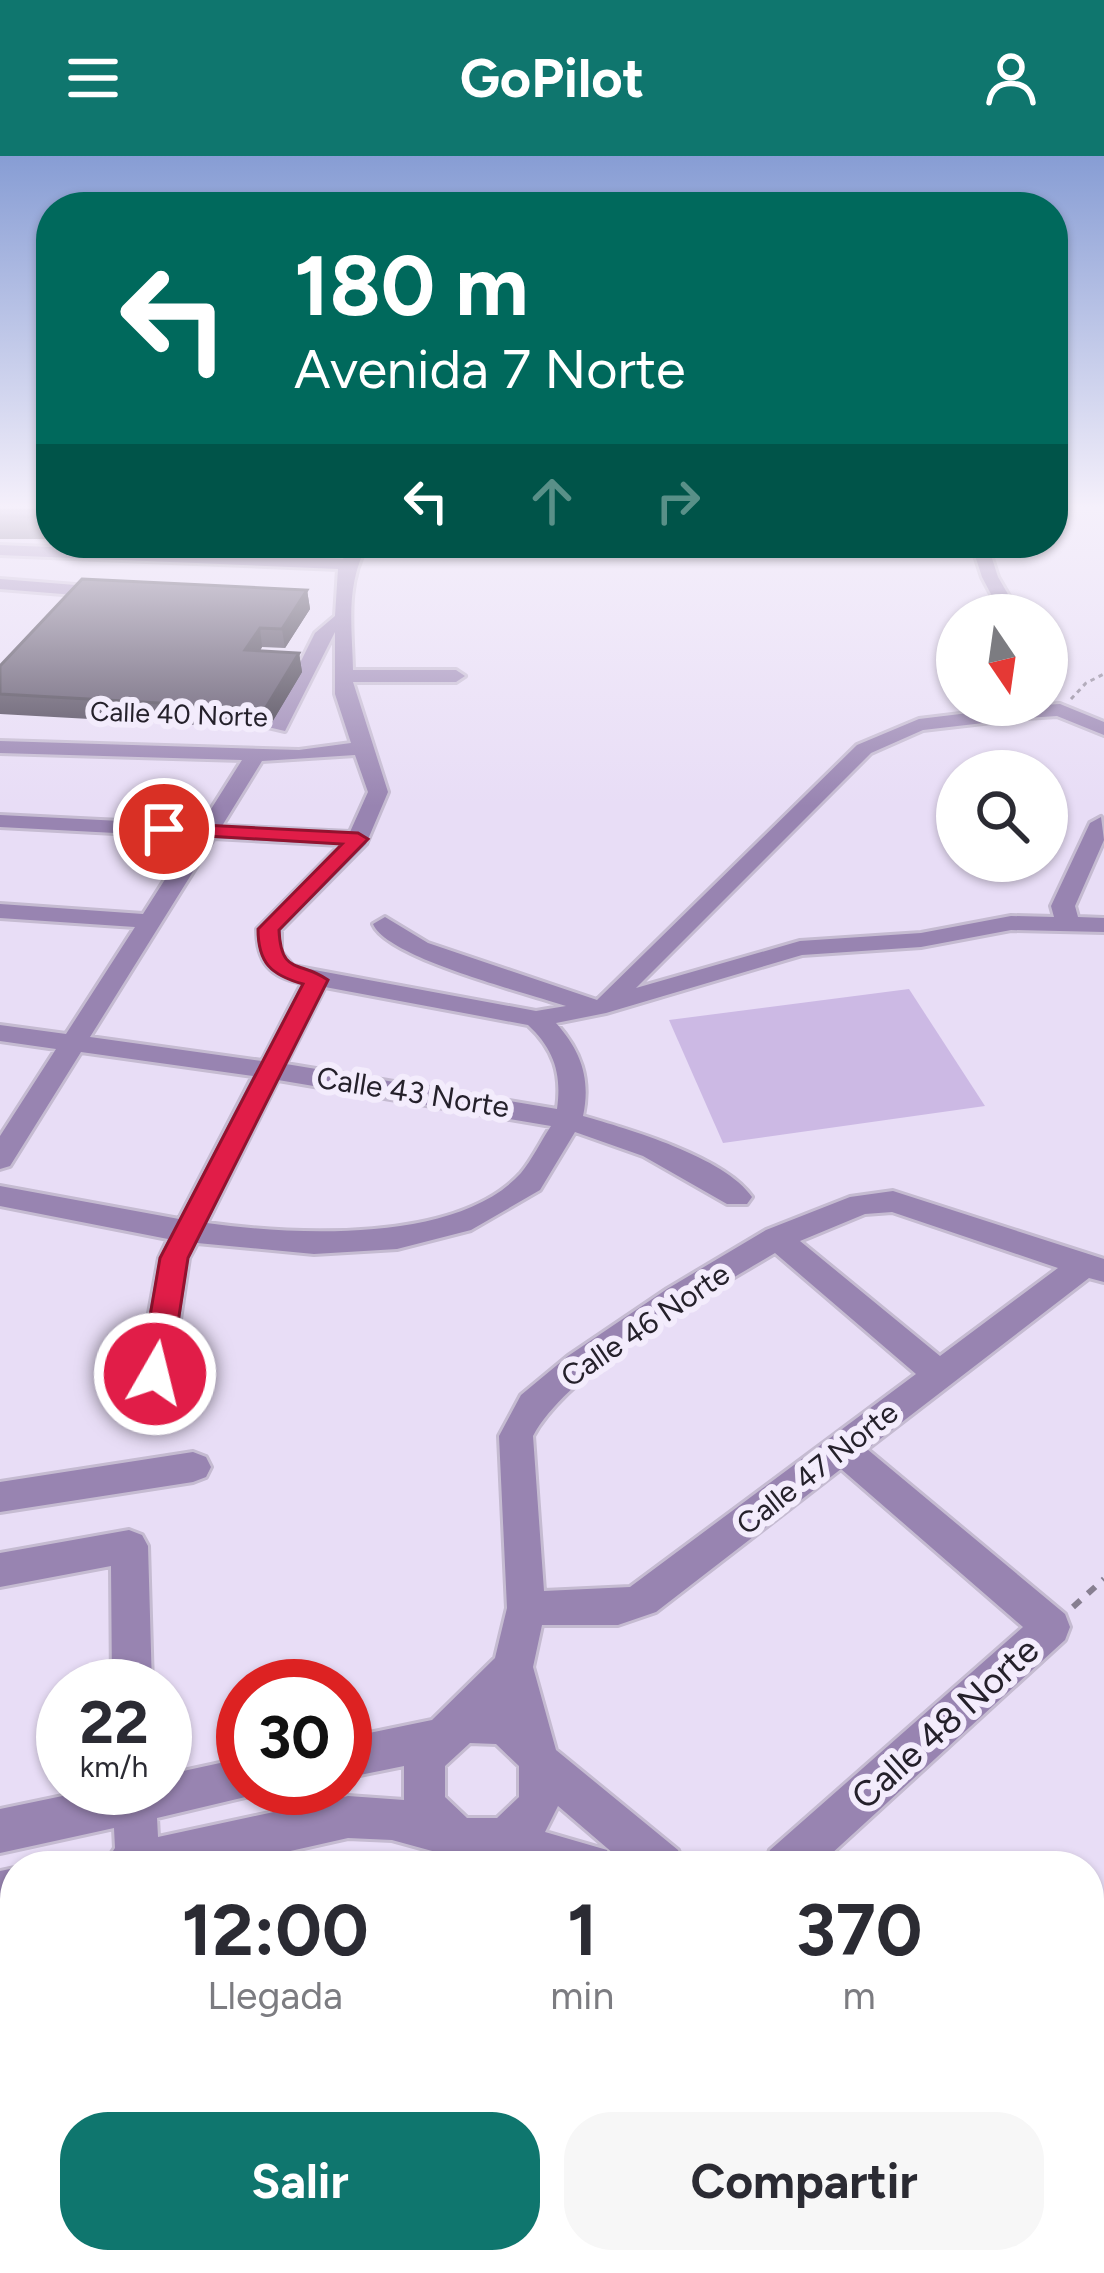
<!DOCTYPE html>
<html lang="es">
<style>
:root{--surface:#fff;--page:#f7f7f7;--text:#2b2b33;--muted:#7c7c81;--accent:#0f766e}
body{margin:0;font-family:Figtree,sans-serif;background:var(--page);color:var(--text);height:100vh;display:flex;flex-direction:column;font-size:45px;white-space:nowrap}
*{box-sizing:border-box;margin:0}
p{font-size:39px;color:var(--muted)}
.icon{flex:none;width:66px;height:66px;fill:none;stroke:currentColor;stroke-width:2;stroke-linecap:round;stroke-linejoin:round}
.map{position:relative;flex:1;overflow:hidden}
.side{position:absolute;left:0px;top:1695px;width:1104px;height:423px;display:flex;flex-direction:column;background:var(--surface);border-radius:48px 48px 0 0;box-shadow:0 3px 9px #0004}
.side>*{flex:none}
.banner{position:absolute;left:36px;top:36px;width:1032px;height:366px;border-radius:48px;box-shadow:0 3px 9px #0004;background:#00695c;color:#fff;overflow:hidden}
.needle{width:78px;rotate:167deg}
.buttons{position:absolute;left:936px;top:438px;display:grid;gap:24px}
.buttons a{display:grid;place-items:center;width:132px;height:132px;border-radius:50%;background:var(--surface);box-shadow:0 3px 9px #0004;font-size:60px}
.speed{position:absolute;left:36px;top:1503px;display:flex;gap:24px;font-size:60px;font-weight:700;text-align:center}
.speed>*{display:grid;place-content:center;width:156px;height:156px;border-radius:50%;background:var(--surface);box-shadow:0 3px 9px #0004;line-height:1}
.speed small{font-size:30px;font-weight:400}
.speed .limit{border:18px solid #d22;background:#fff;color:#111}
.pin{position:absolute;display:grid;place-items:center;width:102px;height:102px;color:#fff;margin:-51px;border:6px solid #fff;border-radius:50%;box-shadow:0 3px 12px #0007}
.me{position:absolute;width:132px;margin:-66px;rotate:8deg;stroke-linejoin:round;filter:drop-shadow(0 0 9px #0008)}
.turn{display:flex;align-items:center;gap:42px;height:252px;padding:0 60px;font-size:54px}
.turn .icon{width:156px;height:156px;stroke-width:2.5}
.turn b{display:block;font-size:84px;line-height:102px}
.lanes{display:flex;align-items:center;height:114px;padding:0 60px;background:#0003;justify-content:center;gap:60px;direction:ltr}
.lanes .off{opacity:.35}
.eta{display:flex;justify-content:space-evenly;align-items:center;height:204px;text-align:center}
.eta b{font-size:72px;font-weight:700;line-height:84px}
.button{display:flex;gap:24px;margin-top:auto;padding:24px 60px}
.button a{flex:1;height:138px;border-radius:48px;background:var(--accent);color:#fff;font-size:48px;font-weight:700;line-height:138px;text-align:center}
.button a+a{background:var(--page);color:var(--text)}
header{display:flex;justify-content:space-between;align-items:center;height:156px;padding:0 60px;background:var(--accent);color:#fff;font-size:54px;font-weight:700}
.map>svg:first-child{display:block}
.green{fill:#ccb9e4}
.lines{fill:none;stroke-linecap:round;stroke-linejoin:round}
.minor-casing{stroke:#c5bbd1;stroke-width:6}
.path-far1{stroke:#877f91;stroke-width:3;stroke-dasharray:4.5 4.5;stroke-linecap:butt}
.path{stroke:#877f91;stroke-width:6;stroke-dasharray:10 10;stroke-linecap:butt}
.minor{fill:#9884b1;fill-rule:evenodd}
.wall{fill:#453d4f}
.shaded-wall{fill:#383240}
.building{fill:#50475c;stroke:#383240;stroke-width:3}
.route{fill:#e11d48;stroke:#92132f;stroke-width:3}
.labels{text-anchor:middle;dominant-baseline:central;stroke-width:12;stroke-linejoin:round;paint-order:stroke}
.far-street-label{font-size:27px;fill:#25212b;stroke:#f3ecfc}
.street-label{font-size:30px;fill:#25212b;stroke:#f3ecfc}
.near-street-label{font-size:36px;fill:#25212b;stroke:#f3ecfc}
</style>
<header><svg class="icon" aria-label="menu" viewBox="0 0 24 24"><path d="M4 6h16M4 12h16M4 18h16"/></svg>GoPilot<svg class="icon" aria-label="person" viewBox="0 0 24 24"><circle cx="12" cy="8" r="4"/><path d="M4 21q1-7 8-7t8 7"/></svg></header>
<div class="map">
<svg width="1104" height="2117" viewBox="0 0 1104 2117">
<rect width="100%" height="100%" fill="#e8ddf6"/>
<!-- green -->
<path class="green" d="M 909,833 L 985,950 L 723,987 L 669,864 Z"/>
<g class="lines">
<defs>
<path id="minor" d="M 352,387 L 368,387 C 345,430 352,468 353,514 L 456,514 L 465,520 L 456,526 L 353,526 L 388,636 L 366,688 L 281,774 L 281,796 L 293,810 L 536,855 L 566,850 C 527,837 387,802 373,768 L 385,761 L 428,787 L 597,844 L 857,589 L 919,563 L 1026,550 L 1060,548 L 1104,566 L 1104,579 L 1057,560 L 1026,562 L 923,574 L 871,597 L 636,832 L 800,785 L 921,777 L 1011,760 L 1054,761 L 1051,750 L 1090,667 L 1101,661 L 1104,684 L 1075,750 L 1078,761 L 1104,762 L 1104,776 L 1011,774 L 921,791 L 802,799 L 606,857 L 556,867 C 581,895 591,923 583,960 C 628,973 725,1001 752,1041 L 747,1048 L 727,1048 L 643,1000 L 575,976 L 540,1034 L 471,1074 L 397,1093 L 314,1098 L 197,1087 L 189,1102 L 172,1218 L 167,1227 L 155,1231 L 143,1227 L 138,1218 L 159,1102 L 168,1083 L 0,1050 L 0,1030 L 179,1063 L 253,920 L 81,896 L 10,1010 L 0,1013 L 0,980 L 56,893 L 0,885 L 0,869 L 66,878 L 135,771 L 0,762 L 0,748 L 143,758 L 192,681 L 0,671 L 0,659 L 201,669 L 242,604 L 0,597 L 0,585 L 299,594 L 351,587 L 335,538 L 335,476 L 285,575 L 268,571 L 315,477 L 335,460 L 338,413 L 0,399 L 0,389 L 343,403 ZM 355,599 L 368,636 L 350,676 L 222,670 L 262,605 ZM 214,682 L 340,689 L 257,773 C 257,806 270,821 302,827 L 262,905 L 90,881 ZM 325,831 L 528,869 C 554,893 562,918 557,953 L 286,908 ZM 278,924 L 551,970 C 541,985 532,1004 521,1017 C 457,1088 293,1079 207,1067 Z
M 971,387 L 987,387 L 998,421 L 1020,459 L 1002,459 L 982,421 Z
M 0,423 L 113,432 L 121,437 L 113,442 L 0,433 Z
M 893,1035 L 1104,1103 L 1104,1126 L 1089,1122 L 867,1293 L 1065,1458 L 1070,1471 L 1065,1484 L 818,1710 L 764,1710 L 770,1694 L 1023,1471 L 841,1313 L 656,1456 L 618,1469 L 542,1469 L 533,1511 L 556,1594 L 678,1694 L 684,1710 L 628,1710 L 558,1650 L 545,1676 L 607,1694 L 613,1710 L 476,1707 L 392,1684 L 348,1682 L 224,1710 L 103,1710 L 115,1692 L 114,1672 L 0,1697 L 0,1653 L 101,1632 L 165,1632 L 165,1619 L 243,1602 L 243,1632 L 260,1632 L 258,1638 L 157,1662 L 158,1681 L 348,1640 L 404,1644 L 404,1610 L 345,1622 L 345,1582 L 432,1564 L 495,1502 L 507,1452 L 499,1280 L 521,1239 L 568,1200 L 667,1133 L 766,1074 L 850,1041 ZM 892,1056 L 1058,1112 L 940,1200 L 800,1085 L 865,1058 ZM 775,1097 L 916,1218 L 630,1431 L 544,1435 L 533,1280 C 570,1212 707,1138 775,1097 ZM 470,1587 L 496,1588 L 519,1610 L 519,1641 L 497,1662 L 467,1662 L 445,1641 L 445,1610 Z
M 193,1296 L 206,1301 L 211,1311 L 206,1321 L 193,1326 L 0,1356 L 0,1326 Z
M 129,1374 L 142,1379 L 148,1390 L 152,1530 L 112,1530 L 111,1410 L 0,1431 L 0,1397 Z
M 15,1712 L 15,1756 L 0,1759 L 0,1715 Z
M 1104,1910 L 1104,1970 L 1089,1977 L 1089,1916 Z
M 999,2103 L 1058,2103 L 1063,2117 L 1005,2117 Z"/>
</defs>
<!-- minor casing -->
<use href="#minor" class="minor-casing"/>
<!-- path-far1 -->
<path class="path-far1" d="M 1071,543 L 1086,527 L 1104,518"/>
<!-- path -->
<path class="path" d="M 1073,1451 L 1104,1423"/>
<!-- minor -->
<use href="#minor" class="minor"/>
</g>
<!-- wall -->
<path class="wall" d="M 0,354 L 51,354 L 51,383 L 0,383 Z
M 307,434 L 310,453 L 285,492 L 262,491 L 260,495 L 299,497 L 302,516 L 268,573 L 0,558 L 0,510 Z"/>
<!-- shaded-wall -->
<path class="shaded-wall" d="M 307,434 L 310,453 L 285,492 L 282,473 Z
M 260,472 L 262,491 L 248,514 L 245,494 Z
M 299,497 L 302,516 L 268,573 L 265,553 Z"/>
<!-- building -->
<path class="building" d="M 0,354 L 51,354 L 51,361 L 0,360 Z
M 82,423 L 307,434 L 282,473 L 260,472 L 245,494 L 299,497 L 265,553 L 0,538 L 0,510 Z"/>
<!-- sky -->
<linearGradient id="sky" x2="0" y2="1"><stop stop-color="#879dd4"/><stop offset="0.54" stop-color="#f5f0fb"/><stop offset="1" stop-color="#f5f0fb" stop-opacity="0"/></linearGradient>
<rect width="1104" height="650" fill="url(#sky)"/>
<!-- route -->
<path class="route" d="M 164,667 L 358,677 L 368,683 L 279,774 C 281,820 300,804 328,824 L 188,1102 L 170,1218 L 166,1227 L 144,1227 L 140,1218 L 160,1102 L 303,828 C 271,819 258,807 258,773 L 342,688 L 157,677 L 154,673 Z"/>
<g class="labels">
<!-- far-street labels -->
<g class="far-street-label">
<text transform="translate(179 558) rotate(2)">Calle 40 Norte</text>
</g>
<!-- street labels -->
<g class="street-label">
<text transform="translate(413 936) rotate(9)">Calle 43 Norte</text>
<text transform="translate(645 1169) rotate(-34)">Calle 46 Norte</text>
<text transform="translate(817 1312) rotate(-38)">Calle 47 Norte</text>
</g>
<!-- near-street labels -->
<g class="near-street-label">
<text transform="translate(945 1567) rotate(-42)">Calle 48 Norte</text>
</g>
</g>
</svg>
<div class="buttons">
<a><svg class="needle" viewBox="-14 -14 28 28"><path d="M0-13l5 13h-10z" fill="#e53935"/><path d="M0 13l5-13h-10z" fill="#7c7c81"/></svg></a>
<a><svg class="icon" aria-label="search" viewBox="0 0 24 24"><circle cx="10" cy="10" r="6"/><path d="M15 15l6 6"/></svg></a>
</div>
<div class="speed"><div>22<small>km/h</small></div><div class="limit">30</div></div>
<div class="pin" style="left:164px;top:673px;background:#d93025"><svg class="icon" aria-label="arrive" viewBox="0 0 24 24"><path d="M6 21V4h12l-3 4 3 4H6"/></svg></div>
<svg class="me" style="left:155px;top:1218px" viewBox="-20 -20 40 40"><circle r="17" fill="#e11d48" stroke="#fff" stroke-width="3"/><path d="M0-11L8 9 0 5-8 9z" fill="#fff"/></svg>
<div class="banner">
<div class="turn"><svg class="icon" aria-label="left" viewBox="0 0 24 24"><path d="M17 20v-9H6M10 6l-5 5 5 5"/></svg><div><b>180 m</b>Avenida 7 Norte</div></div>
<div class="lanes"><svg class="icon" aria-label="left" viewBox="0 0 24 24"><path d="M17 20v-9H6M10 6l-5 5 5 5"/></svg><svg class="icon off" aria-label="ahead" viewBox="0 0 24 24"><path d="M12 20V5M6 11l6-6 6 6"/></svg><svg class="icon off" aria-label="right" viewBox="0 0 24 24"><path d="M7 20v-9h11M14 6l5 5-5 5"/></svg></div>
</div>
<section class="side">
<div class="eta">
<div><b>12:00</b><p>Llegada</p></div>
<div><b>1</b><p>min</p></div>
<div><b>370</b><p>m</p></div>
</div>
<div class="button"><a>Salir</a><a>Compartir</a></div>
</section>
</div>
